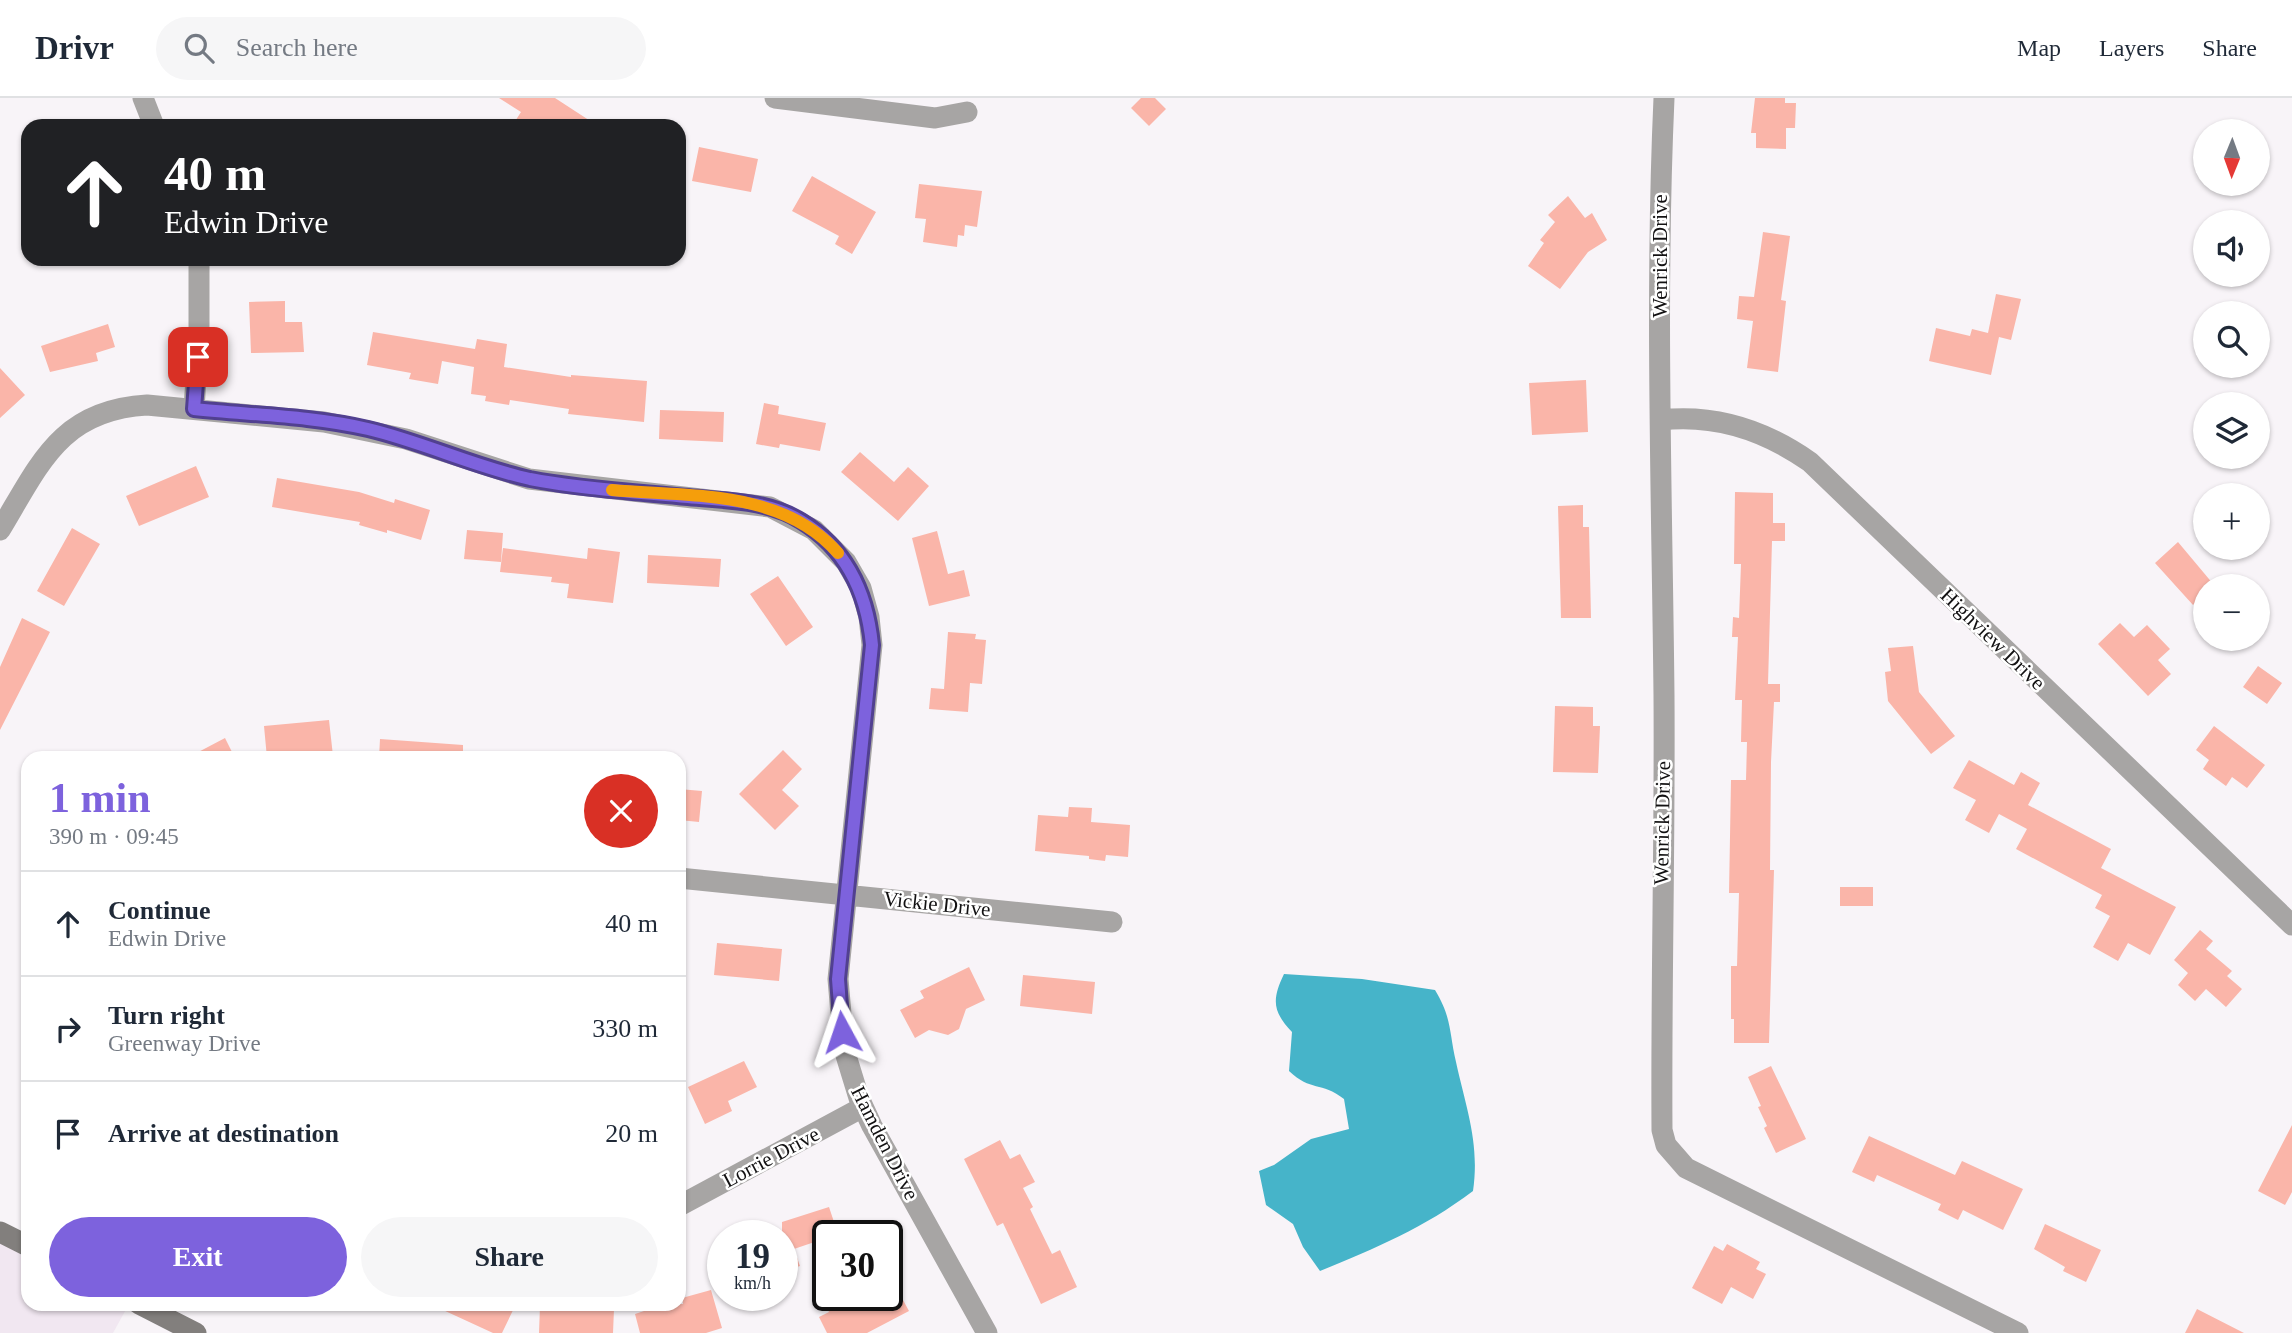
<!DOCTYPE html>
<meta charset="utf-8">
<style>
:root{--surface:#fff;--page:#f6f6f7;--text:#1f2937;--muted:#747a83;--line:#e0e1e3;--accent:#7d62dd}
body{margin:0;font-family:Georgia,serif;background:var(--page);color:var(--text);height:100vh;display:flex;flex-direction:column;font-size:26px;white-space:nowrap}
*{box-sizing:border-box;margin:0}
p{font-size:23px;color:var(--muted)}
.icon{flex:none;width:38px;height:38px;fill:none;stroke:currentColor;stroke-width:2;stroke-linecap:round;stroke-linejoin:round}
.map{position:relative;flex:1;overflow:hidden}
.sheet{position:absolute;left:21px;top:653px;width:665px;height:560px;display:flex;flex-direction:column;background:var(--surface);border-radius:21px;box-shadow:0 2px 5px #0004}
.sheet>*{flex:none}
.banner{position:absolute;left:21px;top:21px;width:665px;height:147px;border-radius:21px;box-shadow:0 2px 5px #0004;background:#202124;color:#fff;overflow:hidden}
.needle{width:46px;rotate:181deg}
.controls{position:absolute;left:2193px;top:21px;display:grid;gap:14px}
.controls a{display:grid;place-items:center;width:77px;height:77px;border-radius:50%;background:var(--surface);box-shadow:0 2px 5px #0004;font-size:35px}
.speed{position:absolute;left:707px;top:1122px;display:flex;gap:14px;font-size:35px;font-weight:700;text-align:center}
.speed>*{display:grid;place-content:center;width:91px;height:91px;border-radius:50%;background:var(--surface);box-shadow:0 2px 5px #0004;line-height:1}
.speed small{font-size:18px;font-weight:400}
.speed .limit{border:4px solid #111;border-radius:10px;background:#fff;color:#111}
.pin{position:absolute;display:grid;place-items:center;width:60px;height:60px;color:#fff;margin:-30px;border-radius:14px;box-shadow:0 4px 10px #0006}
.me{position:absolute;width:77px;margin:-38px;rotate:355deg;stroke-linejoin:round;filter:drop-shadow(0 0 5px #0008)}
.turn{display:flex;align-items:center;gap:24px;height:147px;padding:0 28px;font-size:32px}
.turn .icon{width:91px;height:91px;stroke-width:2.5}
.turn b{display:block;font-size:49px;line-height:60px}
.round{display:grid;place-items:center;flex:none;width:74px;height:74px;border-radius:37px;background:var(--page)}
.overview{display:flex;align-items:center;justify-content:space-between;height:119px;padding:0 28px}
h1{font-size:42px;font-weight:800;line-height:52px;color:var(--accent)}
.cta{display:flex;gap:14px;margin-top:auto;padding:14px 28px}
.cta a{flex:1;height:80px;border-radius:42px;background:var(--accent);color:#fff;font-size:28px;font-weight:800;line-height:80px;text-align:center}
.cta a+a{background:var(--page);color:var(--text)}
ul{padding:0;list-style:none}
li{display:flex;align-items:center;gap:21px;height:105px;padding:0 28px;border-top:2px solid var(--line)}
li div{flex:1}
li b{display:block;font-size:26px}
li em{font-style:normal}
header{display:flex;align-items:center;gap:42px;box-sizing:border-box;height:98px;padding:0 35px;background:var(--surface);border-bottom:2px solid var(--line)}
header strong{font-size:33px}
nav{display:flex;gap:38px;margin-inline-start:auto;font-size:24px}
.search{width:490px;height:63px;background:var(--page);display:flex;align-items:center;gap:18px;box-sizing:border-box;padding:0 24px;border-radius:38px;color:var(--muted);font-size:26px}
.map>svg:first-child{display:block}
.built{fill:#f1e7f1}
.water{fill:#46b4c9}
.building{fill:#fab5a9}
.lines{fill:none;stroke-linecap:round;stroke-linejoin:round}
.street{stroke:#a7a5a4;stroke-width:21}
.secondary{stroke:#827f7d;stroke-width:21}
.route-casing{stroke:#514090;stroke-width:18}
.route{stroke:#7d62dd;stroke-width:12}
.slow{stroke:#f59e0b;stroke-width:12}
.labels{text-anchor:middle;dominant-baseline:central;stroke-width:5;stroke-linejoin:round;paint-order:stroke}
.street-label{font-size:21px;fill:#121112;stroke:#fff}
</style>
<header>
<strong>Drivr</strong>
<div class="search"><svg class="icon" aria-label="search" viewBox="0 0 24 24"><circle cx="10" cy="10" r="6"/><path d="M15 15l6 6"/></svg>Search here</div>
<nav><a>Map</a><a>Layers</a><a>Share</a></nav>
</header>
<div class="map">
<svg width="2292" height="1235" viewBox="0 0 2292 1235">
<rect width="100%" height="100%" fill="#f8f4f8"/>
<!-- built -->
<path class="built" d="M 0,1134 L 28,1148 L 28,1206 L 129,1206 L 113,1235 L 0,1235 Z"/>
<!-- water -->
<path class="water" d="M 1284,876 L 1362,881 L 1435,892 C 1452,920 1449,934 1456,964 C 1466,1010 1480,1045 1473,1093 C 1424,1130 1376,1150 1320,1173 L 1303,1149 L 1293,1126 L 1266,1107 L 1259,1073 L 1274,1067 L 1311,1041 L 1349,1031 L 1344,1001 C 1321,983 1311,994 1289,973 L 1292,934 C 1272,913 1272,901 1284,876 Z"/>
<!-- building -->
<path class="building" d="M 499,0 L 555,0 L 598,28 L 512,28 L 521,14 Z
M 1141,0 L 1155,0 L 1166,11 L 1149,28 L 1131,10 Z
M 1755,0 L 1785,0 L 1785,5 L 1796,5 L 1795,30 L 1786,30 L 1786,51 L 1756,50 L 1756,35 L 1751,35 Z
M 699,49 L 758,61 L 751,94 L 692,83 Z
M 812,78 L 876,114 L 852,156 L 835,146 L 839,138 L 792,113 Z
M 919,86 L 982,93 L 977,129 L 965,127 L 964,138 L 958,137 L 957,149 L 923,144 L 926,121 L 915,120 Z
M 1568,98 L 1585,120 L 1592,115 L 1607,142 L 1588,154 L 1560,191 L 1528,168 L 1544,145 L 1540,142 L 1555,124 L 1548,117 Z
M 1763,134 L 1790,138 L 1781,202 L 1786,203 L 1778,274 L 1747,270 L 1753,223 L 1737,221 L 1739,198 L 1754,199 Z
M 1996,196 L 2021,201 L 2011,242 L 1999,239 L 1991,277 L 1929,263 L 1936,230 L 1970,238 L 1972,231 L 1988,235 Z
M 285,203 L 285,224 L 302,224 L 304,254 L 251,255 L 249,204 Z
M 108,226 L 115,249 L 96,255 L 98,263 L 50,274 L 41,248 Z
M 373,234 L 475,251 L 477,241 L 507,246 L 504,269 L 571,279 L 571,277 L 647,283 L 644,324 L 568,316 L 569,311 L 510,302 L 509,307 L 485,303 L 486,298 L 471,296 L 474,269 L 442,263 L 438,286 L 409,281 L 411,275 L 367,267 Z
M 0,270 L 25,297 L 0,320 Z
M 1586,282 L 1588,334 L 1532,337 L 1529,285 Z
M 764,305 L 779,308 L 778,316 L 826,325 L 820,353 L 780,346 L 779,350 L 756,346 Z
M 660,312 L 724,314 L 723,344 L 659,341 Z
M 860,354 L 894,384 L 908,369 L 929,388 L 898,423 L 841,374 Z
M 196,368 L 209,399 L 139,428 L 126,398 Z
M 277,380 L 359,394 L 394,405 L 395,401 L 430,412 L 421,442 L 387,432 L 387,435 L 359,427 L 360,424 L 272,409 Z
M 1735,394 L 1773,395 L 1773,425 L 1785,425 L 1785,443 L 1772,443 L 1768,586 L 1780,586 L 1780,604 L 1774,604 L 1771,664 L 1770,772 L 1774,772 L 1769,945 L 1734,945 L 1734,921 L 1731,921 L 1731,868 L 1737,868 L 1739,795 L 1729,795 L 1731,682 L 1746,682 L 1747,644 L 1741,644 L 1742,602 L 1735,602 L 1738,539 L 1732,539 L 1733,519 L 1739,520 L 1741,466 L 1734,466 Z
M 1583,407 L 1583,429 L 1589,429 L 1591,520 L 1561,520 L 1558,408 Z
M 72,430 L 100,446 L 64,508 L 37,493 Z
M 467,432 L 503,435 L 501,464 L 464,461 Z
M 937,433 L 948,476 L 964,472 L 970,498 L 929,508 L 912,440 Z
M 2178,444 L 2214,487 L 2205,488 L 2205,495 L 2193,507 L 2155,465 Z
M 503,450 L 587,461 L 588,450 L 620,454 L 613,505 L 567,500 L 569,486 L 551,484 L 552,479 L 500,474 Z
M 648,457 L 721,461 L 719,489 L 647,485 Z
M 778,478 L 813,529 L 786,548 L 750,496 Z
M 22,520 L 50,534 L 0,632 L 0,569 Z
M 2120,525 L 2134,539 L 2147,527 L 2170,551 L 2158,562 L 2171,576 L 2148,598 L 2098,546 Z
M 948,534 L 976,536 L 975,541 L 986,542 L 982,586 L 970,585 L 968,614 L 929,611 L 931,590 L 944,591 Z
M 1913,548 L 1919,594 L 1955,638 L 1931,656 L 1888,603 L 1885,574 L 1891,573 L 1888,550 Z
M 2258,568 L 2282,585 L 2267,606 L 2243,589 Z
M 1555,608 L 1593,609 L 1593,628 L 1600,628 L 1598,675 L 1553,674 Z
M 329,622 L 333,658 L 267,660 L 264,628 Z
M 2214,628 L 2265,667 L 2247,690 L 2232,679 L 2226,688 L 2203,671 L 2209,662 L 2196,652 Z
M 225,640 L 235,660 L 187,660 Z
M 380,641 L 463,647 L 463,660 L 379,660 Z
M 783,652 L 802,671 L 782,692 L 799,708 L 775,732 L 739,696 Z
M 1969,662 L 2014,687 L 2021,674 L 2040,685 L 2028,707 L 2111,751 L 2101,770 L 2176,809 L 2150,857 L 2128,845 L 2118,863 L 2093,849 L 2110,818 L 2095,810 L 2102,797 L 2016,751 L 2027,731 L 1999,716 L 1989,735 L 1965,722 L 1976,702 L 1953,690 Z
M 679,691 L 702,693 L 699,724 L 679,722 Z
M 1069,709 L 1092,710 L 1091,724 L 1130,727 L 1128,759 L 1106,757 L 1105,763 L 1089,761 L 1089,758 L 1035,753 L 1038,717 L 1068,719 Z
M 1840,789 L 1873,789 L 1873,808 L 1840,808 Z
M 2200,832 L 2213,843 L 2206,851 L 2232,873 L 2227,878 L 2242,891 L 2226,909 L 2206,891 L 2195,903 L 2178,887 L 2188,875 L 2174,862 Z
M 717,845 L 782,851 L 779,883 L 714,877 Z
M 969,869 L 985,902 L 966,911 L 959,931 L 948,937 L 929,932 L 915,940 L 900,912 L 924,900 L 920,893 Z
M 1023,877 L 1095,884 L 1092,916 L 1020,908 Z
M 744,963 L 757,989 L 728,1003 L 732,1013 L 705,1026 L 688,989 Z
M 1771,968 L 1806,1041 L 1776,1055 L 1764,1030 L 1767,1028 L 1758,1009 L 1761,1008 L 1748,979 Z
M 2292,1027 L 2292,1094 L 2285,1107 L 2258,1093 Z
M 1869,1038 L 1955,1077 L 1962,1063 L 2023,1091 L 2003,1132 L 1963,1112 L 1958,1122 L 1938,1112 L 1941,1106 L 1877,1077 L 1874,1084 L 1852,1074 Z
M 1000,1042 L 1010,1061 L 1020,1056 L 1035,1084 L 1023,1090 L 1033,1109 L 1030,1111 L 1052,1156 L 1060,1152 L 1077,1189 L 1041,1206 L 1003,1125 L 997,1128 L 964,1061 Z
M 829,1109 L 838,1136 L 794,1151 L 800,1168 L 782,1174 L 782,1124 Z
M 2045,1126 L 2101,1152 L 2086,1184 L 2063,1173 L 2065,1169 L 2034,1151 Z
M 1727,1146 L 1760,1164 L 1756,1171 L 1766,1176 L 1753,1201 L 1731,1189 L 1722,1206 L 1692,1190 L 1714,1148 L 1723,1153 Z
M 897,1191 L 909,1213 L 867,1235 L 827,1235 L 819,1219 L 829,1214 L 820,1197 L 887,1197 Z
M 711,1192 L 722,1230 L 706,1235 L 640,1235 L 635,1216 L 650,1211 L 649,1206 L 683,1206 L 682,1200 Z
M 430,1206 L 516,1206 L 502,1235 L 493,1235 Z
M 540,1208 L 614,1211 L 613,1235 L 539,1235 Z
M 2197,1211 L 2244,1235 L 2185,1235 Z"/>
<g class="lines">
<!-- street -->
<path class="street" d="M 143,0 L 154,28
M 775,0 L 935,20 L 967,14
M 1664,0 C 1655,199 1662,399 1664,598 C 1665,743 1661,888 1662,1032 L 1666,1047 L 1686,1070 L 2018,1235
M 194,311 L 199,233 L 199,161
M 1661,322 C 1715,316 1766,333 1810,364 L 2292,827
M 0,432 C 40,366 60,312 147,307 L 324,324 L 406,341 L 529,381 L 770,409 L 814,432 L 846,464 L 861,490 L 869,519 L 872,547 L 838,881 L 844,951 L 859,1000 L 872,1028 L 987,1235
M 679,780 L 1112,824
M 679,1108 L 863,1009"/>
<!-- secondary -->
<path class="secondary" d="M 0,1134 L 28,1148
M 139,1206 L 196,1235"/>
</g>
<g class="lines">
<defs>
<path id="route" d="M 198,259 L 194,311 C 252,317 312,318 368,331 C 423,344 475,369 530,381 C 582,391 636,394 688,399 C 727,403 767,402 801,423 C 847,451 867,495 872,547 L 838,881 L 842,934"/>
</defs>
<!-- route casing -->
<use href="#route" class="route-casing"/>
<!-- route -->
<use href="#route" class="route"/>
<!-- slow -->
<path class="slow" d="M 612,392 C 690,399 782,391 838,455"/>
</g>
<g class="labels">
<!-- street labels -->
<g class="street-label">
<text transform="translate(1660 158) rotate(-90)">Wenrick Drive</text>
<text transform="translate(1993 541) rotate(44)">Highview Drive</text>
<text transform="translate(1662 725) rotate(-89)">Wenrick Drive</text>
<text transform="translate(937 806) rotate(6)">Vickie Drive</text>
<text transform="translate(885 1045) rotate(63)">Hamden Drive</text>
<text transform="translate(771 1059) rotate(-28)">Lorrie Drive</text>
</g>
</g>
</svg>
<div class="controls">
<a><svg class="needle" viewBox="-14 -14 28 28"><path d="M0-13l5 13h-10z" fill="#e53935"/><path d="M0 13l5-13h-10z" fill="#747a83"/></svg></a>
<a><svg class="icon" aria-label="sound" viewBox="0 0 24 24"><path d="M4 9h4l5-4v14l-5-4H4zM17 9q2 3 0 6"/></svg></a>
<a><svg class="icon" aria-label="search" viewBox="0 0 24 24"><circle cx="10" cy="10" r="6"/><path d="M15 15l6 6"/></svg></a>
<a><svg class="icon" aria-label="layers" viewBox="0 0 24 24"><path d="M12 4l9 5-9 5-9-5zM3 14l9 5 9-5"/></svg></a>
<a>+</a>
<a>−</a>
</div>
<div class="speed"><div>19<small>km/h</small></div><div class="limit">30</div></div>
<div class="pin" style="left:198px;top:259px;background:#d93025"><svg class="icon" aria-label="arrive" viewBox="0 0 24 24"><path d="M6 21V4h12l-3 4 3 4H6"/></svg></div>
<svg class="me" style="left:842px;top:934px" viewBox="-20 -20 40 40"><path d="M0-17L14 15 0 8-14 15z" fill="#7d62dd" stroke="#fff" stroke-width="4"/></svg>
<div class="banner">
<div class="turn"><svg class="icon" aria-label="ahead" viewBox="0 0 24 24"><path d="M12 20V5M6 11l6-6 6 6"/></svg><div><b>40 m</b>Edwin Drive</div></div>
</div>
<section class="sheet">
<div class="overview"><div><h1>1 min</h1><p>390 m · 09:45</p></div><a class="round" style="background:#d93025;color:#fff"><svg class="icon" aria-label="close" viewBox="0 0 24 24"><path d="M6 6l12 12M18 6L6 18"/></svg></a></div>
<ul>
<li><svg class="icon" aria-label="ahead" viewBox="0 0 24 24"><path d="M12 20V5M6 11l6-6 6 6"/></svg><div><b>Continue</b><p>Edwin Drive</p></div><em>40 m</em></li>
<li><svg class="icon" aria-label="right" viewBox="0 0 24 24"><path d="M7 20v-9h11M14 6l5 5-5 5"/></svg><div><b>Turn right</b><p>Greenway Drive</p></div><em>330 m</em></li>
<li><svg class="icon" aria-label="arrive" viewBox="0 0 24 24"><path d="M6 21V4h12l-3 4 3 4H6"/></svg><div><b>Arrive at destination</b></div><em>20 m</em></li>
</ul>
<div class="cta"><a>Exit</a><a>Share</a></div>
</section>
</div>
